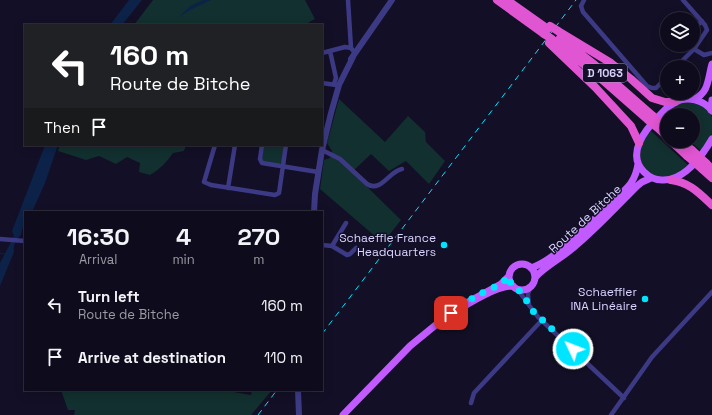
<!DOCTYPE html>
<meta charset="utf-8">
<style>
:root{--surface:#0e0b1c;--page:#1c1929;--text:#f1f3f6;--muted:#9b9ba3;--line:#2e2b3b}
body{margin:0;font-family:"Space Grotesk",sans-serif;background:var(--page);color:var(--text);height:100vh;display:flex;flex-direction:column;font-size:15px;white-space:nowrap}
*{box-sizing:border-box;margin:0}
p{font-size:13px;color:var(--muted)}
.icon{flex:none;width:22px;height:22px;fill:none;stroke:currentColor;stroke-width:2;stroke-linecap:round;stroke-linejoin:round}
.map{position:relative;flex:1;overflow:hidden}
.drawer{position:absolute;left:24px;top:211px;width:299px;height:180px;display:flex;flex-direction:column;background:var(--surface);border-radius:0px;box-shadow:0 2px 10px #0003,0 0 0 1px var(--line)}
.drawer>*{flex:none}
.guide{position:absolute;left:24px;top:24px;width:299px;height:122px;border-radius:0px;box-shadow:0 2px 10px #0003,0 0 0 1px var(--line);background:#202124;color:#fff;overflow:hidden}
.tools{position:absolute;left:660px;top:12px;display:grid;gap:8px}
.tools a{display:grid;place-items:center;width:40px;height:40px;border-radius:50%;background:var(--surface);box-shadow:0 2px 10px #0003,0 0 0 1px var(--line);font-size:20px}
.pin{position:absolute;display:grid;place-items:center;width:34px;height:34px;color:#fff;margin:-17px;border-radius:8px;box-shadow:0 2px 6px #0006}
.me{position:absolute;width:44px;margin:-22px;rotate:313deg;stroke-linejoin:round;filter:drop-shadow(0 0 3px #0008)}
.turn{display:flex;align-items:center;gap:14px;height:84px;padding:0 20px;font-size:18px}
.turn .icon{width:52px;height:52px;stroke-width:2.5}
.turn b{display:block;font-size:28px;line-height:34px}
.then{display:flex;align-items:center;height:38px;padding:0 20px;background:#0003;gap:8px;font-size:15px}
.eta{display:flex;justify-content:space-evenly;align-items:center;height:68px;text-align:center}
.eta b{font-size:24px;font-weight:700;line-height:28px}
ul{padding:0;list-style:none}
li{display:flex;align-items:center;gap:12px;height:52px;padding:0 20px}
li div{flex:1}
li b{display:block;font-size:15px}
li em{font-style:normal}
.map>svg:first-child{display:block}
.green{fill:#12302f}
.water{fill:#0c2248}
.lines{fill:none;stroke-linecap:round;stroke-linejoin:round}
.stream{stroke:#0c2248;stroke-width:1}
.minor{stroke:#3d3a85;stroke-width:4.5}
.tertiary{stroke:#3d3a85;stroke-width:6}
.primary{stroke:#c25bff;stroke-width:7}
.trunk{stroke:#e055d1;stroke-width:8}
.rail{stroke:#00e5ff;stroke-width:1;stroke-dasharray:6 5;stroke-linecap:butt}
.trunk-bridge{stroke:#e055d1;stroke-width:8}
.route{stroke:#00e5ff;stroke-width:7;stroke-dasharray:0 12.6}
.poi-dot{fill:#00e5ff;stroke:#130f26;stroke-width:1.5}
.labels{text-anchor:middle;dominant-baseline:central;stroke-width:3;stroke-linejoin:round;paint-order:stroke}
.shield{fill:#130f26;stroke:#9e99be;stroke-width:1}
.shield-label{font-size:11px;font-weight:bold;fill:#d9d4ff}
.street-label{font-size:12px;fill:#d9d4ff;stroke:#130f26}
.poi-label{font-size:12px;fill:#d9d4ff;stroke:#130f26;text-anchor:end}
</style>
<div class="map">
<svg width="712" height="415" viewBox="0 0 712 415">
<rect width="100%" height="100%" fill="#130f26"/>
<!-- green -->
<path class="green" d="M 153,0 L 305,0 L 315,19 L 304,25 L 134,25 Z
M 339,99 L 385,142 L 408,116 L 425,132 L 426,142 L 445,161 L 429,184 L 406,161 L 389,171 L 371,154 L 352,172 L 401,220 L 383,243 L 320,189 L 324,160 L 330,158 L 332,151 L 327,143 Z
M 681,102 L 697,102 L 708,110 L 712,117 L 712,134 L 701,151 L 690,141 L 693,141 L 693,115 L 667,115 L 667,120 L 663,116 L 670,109 Z
M 650,130 L 688,165 C 685,167 682,171 679,173 C 663,182 638,174 639,153 C 640,144 645,137 650,130 Z
M 60,145 L 186,145 L 184,151 L 173,153 C 167,162 159,170 150,175 L 139,172 L 140,163 L 127,157 L 116,164 L 99,156 L 86,160 L 58,151 Z
M 264,145 L 284,145 L 282,162 L 280,164 L 264,162 L 262,159 Z
M 61,390 L 233,390 L 233,392 L 251,395 L 252,390 L 272,390 L 251,415 L 74,415 L 75,410 L 68,410 Z"/>
<!-- water -->
<path class="water" d="M 129,0 L 142,0 L 122,25 L 110,25 Z
M 203,0 L 221,0 L 211,0 L 190,10 L 179,17 L 190,6 Z
M 45,145 L 58,145 L 45,183 L 32,212 L 25,212 C 25,222 23,226 21,235 C 16,239 13,246 14,252 L 0,286 L 0,263 L 14,236 L 12,231 Z"/>
<g class="lines">
<!-- stream -->
<path class="stream" d="M 0,253 L 4,254"/>
<!-- minor -->
<path class="minor" d="M 348,0 L 351,48 L 355,53
M 584,0 L 581,6 L 583,12 L 647,86 L 652,88 L 656,88 L 667,77
M 693,30 L 702,21
M 677,46 L 694,49 L 704,55 L 712,53
M 330,51 L 336,78 L 334,84
M 322,53 L 345,47 L 351,48
M 676,67 L 694,49 L 707,30 L 705,25 L 683,0
M 322,83 L 336,85
M 215,145 L 204,182 L 211,185 L 275,195 L 279,193 L 286,145
M 262,145 L 260,159 L 262,163 L 318,172
M 322,150 L 340,159 L 367,184 C 381,193 389,171 402,169
M 228,188 L 235,145
M 0,239 L 25,241
M 322,245 L 332,246 L 347,255 L 350,254 L 356,248
M 332,246 L 346,223
M 518,290 L 529,305 L 528,294 L 530,288
M 529,305 L 538,317 L 624,398
M 471,403 L 474,393 L 542,320
M 611,415 L 652,357 L 712,292"/>
<!-- tertiary -->
<path class="tertiary" d="M 351,59 L 392,0
M 314,212 L 315,194 L 322,150 L 331,113 L 339,85 L 353,57
M 298,390 L 299,415"/>
<!-- primary -->
<path class="primary" d="M 694,99 C 709,93 708,78 712,64
M 711,110 L 712,100
M 712,111 C 704,100 687,95 674,103 C 668,106 663,112 658,117 C 645,130 626,154 644,172 C 649,177 655,180 662,180 C 684,181 702,156 712,139
M509 277a13 13 0 1 1 26 0a13 13 0 1 1-26 0Z
M 531,268 C 557,259 589,224 609,205 C 616,198 625,191 631,183 C 635,177 637,171 638,164
M 509,276 L 501,284 L 468,302 L 443,319 C 458,310 495,285 513,286
M 535,278 C 542,268 563,257 573,248 C 596,229 616,207 637,186 L 642,182 L 651,178
M 343,415 L 410,346 L 443,319"/>
<!-- trunk -->
<path class="trunk" d="M 497,0 L 544,34
M 507,0 L 548,29
M 558,31 L 611,63 L 631,79 L 652,98 L 665,102 L 675,102
M 560,38 L 595,65 L 653,116
M 554,41 L 591,70 L 648,120
M 549,43 L 595,87 L 631,126 L 639,143
M 660,130 L 667,137
M 671,141 L 687,156
M 681,141 L 692,150
M 706,163 L 712,169
M 702,169 L 712,178
M 671,180 C 690,183 698,192 712,205"/>
<!-- rail -->
<path class="rail" d="M 322,334 L 576,0
M 258,415 L 277,390"/>
<!-- trunk-bridge -->
<path class="trunk-bridge" d="M 550,26 L 558,31
M 544,34 L 552,39
M 653,116 L 664,126
M 648,120 L 660,130
M 692,150 L 706,163
M 687,156 L 702,169"/>
</g>
<g class="lines">
<!-- route -->
<path class="route" d="M 451,313 L 476,296 L 501,284 L 509,276 L 511,284 L 521,292 L 533,311 L 573,349"/>
</g>
<!-- markers -->
<g class="poi-dot">
<circle cx="444" cy="245" r="4"/>
<circle cx="645" cy="299" r="4"/>
</g>
<g class="labels">
<!-- shield labels -->
<rect class="shield" x="583" y="64" width="44" height="18" rx="3"/>
<g class="shield-label">
<text x="605" y="73">D 1063</text>
</g>
<!-- street labels -->
<g class="street-label">
<text transform="translate(585 219) rotate(-43)">Route de Bitche</text>
</g>
<!-- poi labels -->
<g class="poi-label">
<text x="436" y="238">Schaeffle France<tspan x="436" dy="14">Headquarters</tspan></text>
<text x="637" y="292">Schaeffler<tspan x="637" dy="14">INA Linéaire</tspan></text>
</g>
</g>
</svg>
<div class="tools">
<a><svg class="icon" aria-label="layers" viewBox="0 0 24 24"><path d="M12 4l9 5-9 5-9-5zM3 14l9 5 9-5"/></svg></a>
<a>+</a>
<a>−</a>
</div>
<div class="pin" style="left:451px;top:313px;background:#d93025"><svg class="icon" aria-label="arrive" viewBox="0 0 24 24"><path d="M6 21V4h12l-3 4 3 4H6"/></svg></div>
<svg class="me" style="left:573px;top:349px" viewBox="-20 -20 40 40"><circle r="17" fill="#00e5ff" stroke="#fff" stroke-width="3"/><path d="M0-11L8 9 0 5-8 9z" fill="#fff"/></svg>
<div class="guide">
<div class="turn"><svg class="icon" aria-label="left" viewBox="0 0 24 24"><path d="M17 20v-9H6M10 6l-5 5 5 5"/></svg><div><b>160 m</b>Route de Bitche</div></div>
<div class="then">Then<svg class="icon" aria-label="arrive" viewBox="0 0 24 24"><path d="M6 21V4h12l-3 4 3 4H6"/></svg></div>
</div>
<section class="drawer">
<div class="eta">
<div><b>16:30</b><p>Arrival</p></div>
<div><b>4</b><p>min</p></div>
<div><b>270</b><p>m</p></div>
</div>
<ul>
<li><svg class="icon" aria-label="left" viewBox="0 0 24 24"><path d="M17 20v-9H6M10 6l-5 5 5 5"/></svg><div><b>Turn left</b><p>Route de Bitche</p></div><em>160 m</em></li>
<li><svg class="icon" aria-label="arrive" viewBox="0 0 24 24"><path d="M6 21V4h12l-3 4 3 4H6"/></svg><div><b>Arrive at destination</b></div><em>110 m</em></li>
</ul>
</section>
</div>
